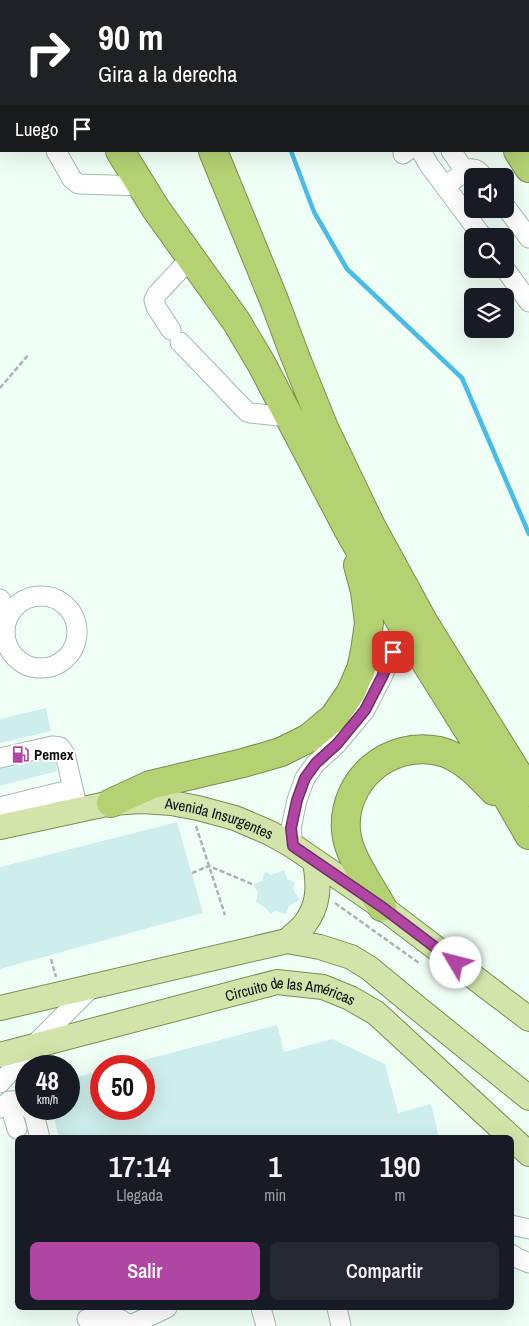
<!DOCTYPE html>
<html lang="es">
<meta charset="utf-8">
<style>
:root{--surface:#171b24;--page:#242831;--text:#f1f3f6;--muted:#9ea1a6;--accent:#b145a4}
body{margin:0;font-family:"Archivo Narrow",sans-serif;background:var(--page);color:var(--text);height:100vh;display:flex;flex-direction:column;font-size:19px;white-space:nowrap}
*{box-sizing:border-box;margin:0}
p{font-size:16px;color:var(--muted)}
.icon{flex:none;width:28px;height:28px;fill:none;stroke:currentColor;stroke-width:2;stroke-linecap:round;stroke-linejoin:round}
.map{position:relative;flex:1;overflow:hidden}
.details{position:absolute;left:15px;top:1135px;width:499px;height:175px;display:flex;flex-direction:column;background:var(--surface);border-radius:8px;box-shadow:0 5px 20px #0002}
.details>*{flex:none}
.banner{position:absolute;left:0px;top:0px;width:530px;height:152px;box-shadow:0 5px 20px #0002;background:#202124;color:#fff;overflow:hidden}
.buttons{position:absolute;left:464px;top:168px;display:grid;gap:10px}
.buttons a{display:grid;place-items:center;width:50px;height:50px;border-radius:8px;background:var(--surface);box-shadow:0 5px 20px #0002;font-size:25px}
.speed{position:absolute;left:15px;top:1055px;display:flex;gap:10px;font-size:25px;font-weight:700;text-align:center}
.speed>*{display:grid;place-content:center;width:65px;height:65px;border-radius:50%;background:var(--surface);box-shadow:0 5px 20px #0002;line-height:1}
.speed small{font-size:12px;font-weight:400}
.speed .limit{border:8px solid #d22;background:#fff;color:#111}
.pin{position:absolute;display:grid;place-items:center;width:42px;height:42px;color:#fff;margin:-21px;border-radius:10px;box-shadow:0 2px 8px #0006}
.me{position:absolute;width:55px;margin:-28px;rotate:307deg;stroke-linejoin:round;filter:drop-shadow(0 0 4px #0008)}
.turn{display:flex;align-items:center;gap:18px;height:105px;padding:0 15px;font-size:22px}
.turn .icon{width:65px;height:65px;stroke-width:2.5}
.turn b{display:block;font-size:35px;line-height:42px}
.then{display:flex;align-items:center;height:48px;padding:0 15px;background:#0003;gap:10px;font-size:19px}
.eta{display:flex;justify-content:space-evenly;align-items:center;height:85px;text-align:center}
.eta b{font-size:30px;font-weight:600;line-height:35px}
.button{display:flex;gap:10px;margin-top:auto;padding:10px 15px}
.button a{flex:1;height:58px;border-radius:8px;background:var(--accent);color:#fff;font-size:20px;font-weight:600;line-height:58px;text-align:center}
.button a+a{background:var(--page);color:var(--text)}
.map>svg:first-child{display:block}
.lines{fill:none;stroke-linecap:round;stroke-linejoin:round}
.stream{stroke:#49bbe8;stroke-width:4.5}
.building{fill:#cdeeec}
.minor-casing{stroke:#a3bbac;stroke-width:21}
.major-casing{stroke:#788e4e;stroke-width:26}
.highway-casing{stroke:#788e4e;stroke-width:30}
.path{stroke:#a9b6ad;stroke-width:2.5;stroke-dasharray:5 2.5;stroke-linecap:butt}
.minor{stroke:#fff;stroke-width:19}
.major{stroke:#d3e4aa;stroke-width:24}
.highway{stroke:#b5d272;stroke-width:28}
.route-casing{stroke:#732d6b;stroke-width:12}
.route{stroke:#b145a4;stroke-width:9}
.labels{text-anchor:middle;dominant-baseline:central;stroke-width:4;stroke-linejoin:round;paint-order:stroke}
.poi-label{font-size:15px;font-weight:bold;fill:#070f0a;stroke:#fff;text-anchor:start}
.street-label{font-size:15px;fill:#070f0a;stroke:#fff}
</style>
<div class="map">
<svg width="529" height="1326" viewBox="0 0 529 1326">
<rect width="100%" height="100%" fill="#f0fff5"/>
<g class="lines">
<!-- stream -->
<path class="stream" d="M 284,0 L 284,1
M 291,151 L 314,212 L 347,269 L 462,378 L 529,534"/>
</g>
<!-- building -->
<path class="building" d="M 46,708 L 51,731 L 0,743 L 0,719 Z
M 53,757 L 55,759 L 57,771 L 0,786 L 0,769 Z
M 177,822 L 203,913 L 0,969 L 0,867 Z
M 284,870 L 287,879 L 295,882 L 293,889 L 300,900 L 289,906 L 286,914 L 275,911 L 270,914 L 266,908 L 256,902 L 258,893 L 253,884 L 262,881 L 265,871 L 271,875 Z
M 277,1025 L 284,1052 L 332,1039 L 385,1064 L 398,1113 L 431,1104 L 439,1138 L 59,1138 L 52,1109 L 69,1109 L 69,1079 L 101,1071 L 101,1109 L 144,1109 L 144,1060 Z"/>
<g class="lines">
<defs>
<path id="minor" d="M 475,1 L 477,0
M 0,88 L 1,90
M 56,151 L 72,179 L 78,184 L 142,186
M 421,151 L 429,165 L 482,236
M 451,151 L 465,171
M 403,154 L 407,151
M 445,186 L 469,169 C 476,168 479,171 483,176
M 505,206 L 529,238
M 505,269 L 529,302
M 171,330 L 156,307 L 154,300 L 157,294 L 191,258
M 180,342 L 247,412 L 250,413 L 289,417
M5 632a36 36 0 1 1 72 0a36 36 0 1 1-72 0Z
M 0,599 L 9,614
M 0,758 L 52,746 L 60,747 L 65,754 L 78,810
M 0,807 L 73,789
M 293,846 L 291,828 L 297,800 L 305,778 L 316,763 L 337,744 L 365,710 L 382,677 L 393,651
M 0,1083 L 32,1047 L 94,985
M 9,1101 L 17,1129
M 0,1108 C 11,1100 14,1098 26,1105
M 30,1109 L 34,1114 L 40,1138
M 511,1225 L 529,1229
M 511,1254 L 517,1258 L 529,1263
M 261,1308 L 266,1326
M 337,1308 L 341,1326
M 87,1319 L 116,1317 L 131,1326
M 131,1326 L 137,1322 L 167,1308"/>
<g id="major">
<path id="s1" d="M 0,827 L 111,803 L 142,801 L 171,803 L 198,808 L 235,818 L 270,833 L 293,846 L 382,907 L 529,1019"/>
<path d="M 287,941 C 292,936 299,931 304,925 C 320,905 319,885 315,862"/>
<path d="M 0,1008 L 287,941 L 320,947 L 351,957 L 369,968 L 420,1010 L 529,1098"/>
<path id="s2" d="M 0,1055 L 277,982 L 323,987 L 350,998 L 376,1013 L 529,1154"/>
</g>
<path id="highway" d="M 53,0 L 54,1
M 147,0 L 148,1
M 413,0 L 413,1
M 120,151 L 156,209 L 236,321 L 261,363 L 348,529 L 403,626 L 472,736 L 529,835
M 213,151 L 274,300 L 295,356 L 324,428 L 371,526 L 424,623 L 529,792
M 518,151 L 529,168
M 111,803 L 150,785 L 243,763 L 281,752 L 309,738 L 334,717 L 351,692 L 361,669 L 365,651 L 369,623 L 365,591 L 358,565
M 382,907 C 370,885 348,856 346,831 C 342,780 389,740 439,751 C 461,756 479,775 494,791"/>
</defs>
<!-- minor casing -->
<use href="#minor" class="minor-casing"/>
<!-- major casing -->
<use href="#major" class="major-casing"/>
<!-- highway casing -->
<use href="#highway" class="highway-casing"/>
<!-- path -->
<path class="path" d="M 0,388 L 29,354
M 196,826 L 225,915
M 192,873 L 209,866 L 252,884
M 335,903 L 419,963
M 51,959 L 56,977"/>
<!-- minor -->
<use href="#minor" class="minor"/>
<!-- major -->
<use href="#major" class="major"/>
<!-- highway -->
<use href="#highway" class="highway"/>
</g>
<g class="lines">
<defs>
<path id="route" d="M 393,652 L 382,677 L 365,710 L 337,744 L 316,763 L 305,778 L 297,800 L 291,828 L 293,846 L 382,907 L 456,963"/>
</defs>
<!-- route casing -->
<use href="#route" class="route-casing"/>
<!-- route -->
<use href="#route" class="route"/>
</g>
<!-- icons -->
<defs>
<symbol id="fuel-bare" viewBox="-9 -9 18 18"><path d="M-5.5-6h7V0h2V4h1.3V-2.5L3-4.5l.8-.8L6-3V5H2.5V1h-1V6h-7ZM-4.2-4.7v3.2H.2V-4.7Z" fill="#b145a4" stroke="#fff" stroke-width="2.5" paint-order="stroke"/></symbol>
</defs>
<g fill-rule="evenodd">
<use href="#fuel-bare" x="8" y="742" width="25" height="25"/>
</g>
<g class="labels">
<!-- poi labels -->
<g class="poi-label">
<text x="34" y="754">Pemex</text>
</g>
<!-- street labels -->
<g class="street-label">
<text stroke="none"><textPath href="#s1" startOffset="224">Avenida Insurgentes</textPath></text>
<text stroke="none"><textPath href="#s2" startOffset="300">Circuito de las Américas</textPath></text>
</g>
</g>
</svg>
<div class="buttons">
<a><svg class="icon" aria-label="sound" viewBox="0 0 24 24"><path d="M4 9h4l5-4v14l-5-4H4zM17 9q2 3 0 6"/></svg></a>
<a><svg class="icon" aria-label="search" viewBox="0 0 24 24"><circle cx="10" cy="10" r="6"/><path d="M15 15l6 6"/></svg></a>
<a><svg class="icon" aria-label="layers" viewBox="0 0 24 24"><path d="M12 4l9 5-9 5-9-5zM3 14l9 5 9-5"/></svg></a>
</div>
<div class="speed"><div>48<small>km/h</small></div><div class="limit">50</div></div>
<div class="pin" style="left:393px;top:652px;background:#d93025"><svg class="icon" aria-label="arrive" viewBox="0 0 24 24"><path d="M6 21V4h12l-3 4 3 4H6"/></svg></div>
<svg class="me" style="left:456px;top:963px" viewBox="-20 -20 40 40"><circle r="19" fill="#fff"/><path d="M0-13L10 11 0 6-10 11z" fill="#b145a4"/></svg>
<div class="banner">
<div class="turn"><svg class="icon" aria-label="right" viewBox="0 0 24 24"><path d="M7 20v-9h11M14 6l5 5-5 5"/></svg><div><b>90 m</b>Gira a la derecha</div></div>
<div class="then">Luego<svg class="icon" aria-label="arrive" viewBox="0 0 24 24"><path d="M6 21V4h12l-3 4 3 4H6"/></svg></div>
</div>
<section class="details">
<div class="eta">
<div><b>17:14</b><p>Llegada</p></div>
<div><b>1</b><p>min</p></div>
<div><b>190</b><p>m</p></div>
</div>
<div class="button"><a>Salir</a><a>Compartir</a></div>
</section>
</div>
